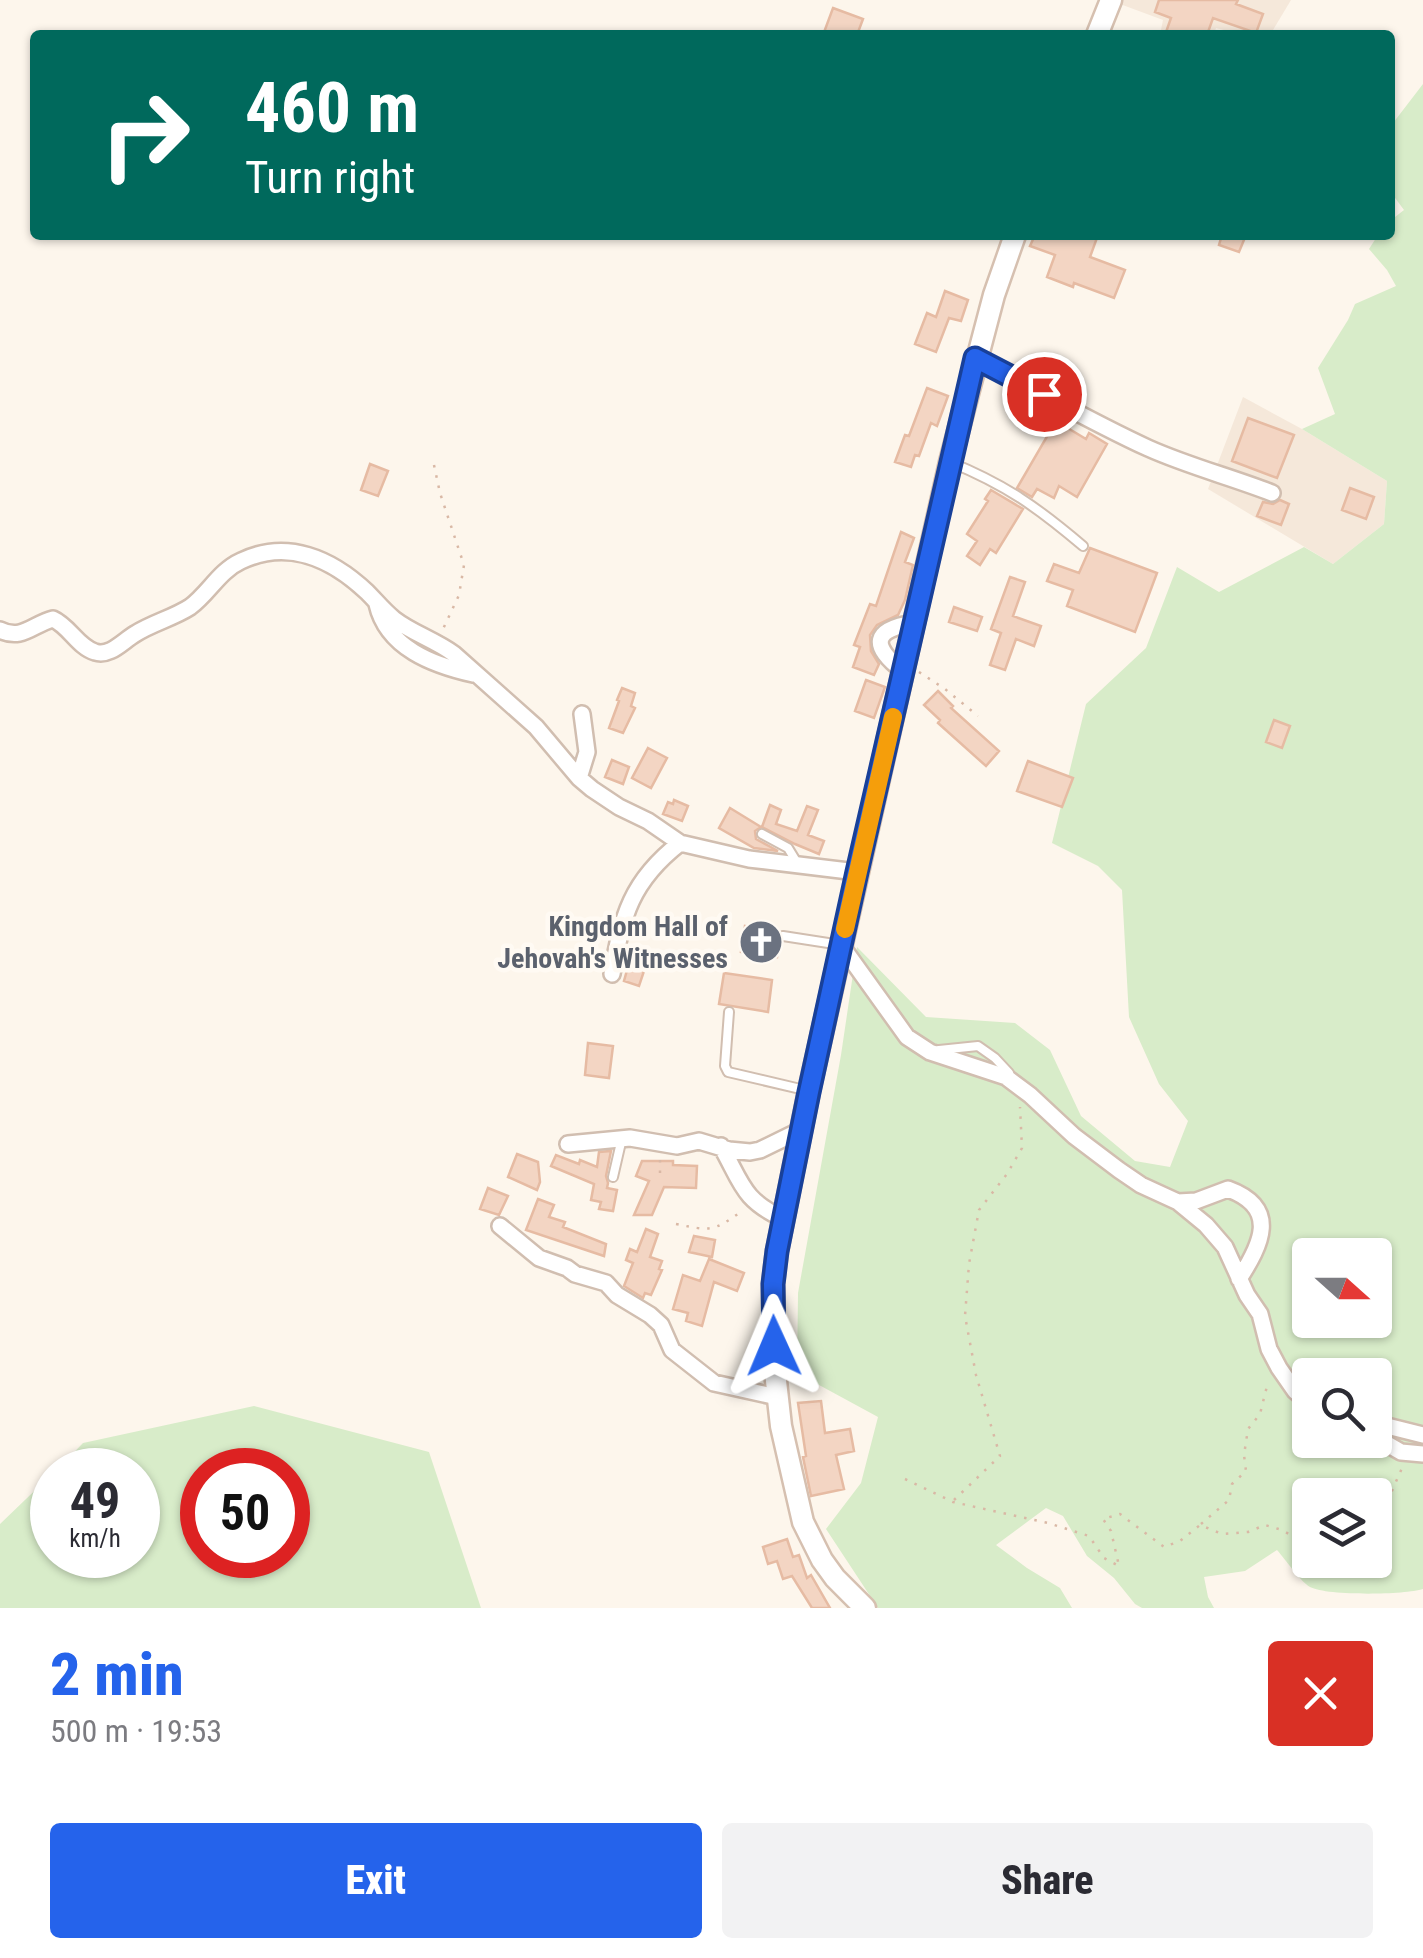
<!DOCTYPE html>
<meta charset="utf-8">
<style>
:root{--surface:#fff;--page:#f2f2f3;--text:#2b2b33;--muted:#7c7c81;--accent:#2563eb}
body{margin:0;font-family:"Roboto Condensed",sans-serif;background:var(--page);color:var(--text);height:100vh;display:flex;flex-direction:column;font-size:38px;white-space:nowrap}
*{box-sizing:border-box;margin:0}
p{font-size:32px;color:var(--muted)}
.icon{flex:none;width:55px;height:55px;fill:none;stroke:currentColor;stroke-width:2;stroke-linecap:round;stroke-linejoin:round}
.map{position:relative;height:1608px;overflow:hidden}
.details{display:flex;flex-direction:column;background:var(--surface);flex:1}
.details>*{flex:none}
.top-card{position:absolute;left:30px;top:30px;width:1365px;height:210px;border-radius:10px;box-shadow:0 2px 8px #0004;background:#00695c;color:#fff;overflow:hidden}
.needle{width:65px;rotate:111deg}
.controls{position:absolute;left:1292px;top:1238px;display:grid;gap:20px}
.controls a{display:grid;place-items:center;width:100px;height:100px;border-radius:10px;background:var(--surface);box-shadow:0 2px 8px #0004;font-size:50px}
.speed{position:absolute;left:30px;top:1448px;display:flex;gap:20px;font-size:50px;font-weight:700;text-align:center}
.speed>*{display:grid;place-content:center;width:130px;height:130px;border-radius:50%;background:var(--surface);box-shadow:0 2px 8px #0004;line-height:1}
.speed small{font-size:25px;font-weight:400}
.speed .limit{border:15px solid #d22;background:#fff;color:#111}
.pin{position:absolute;display:grid;place-items:center;width:85px;height:85px;color:#fff;margin:-42px;border:5px solid #fff;border-radius:50%;box-shadow:0 2px 10px #0007}
.me{position:absolute;width:110px;margin:-55px;rotate:359deg;stroke-linejoin:round;filter:drop-shadow(0 0 8px #0008)}
.turn{display:flex;align-items:center;gap:35px;height:210px;padding:0 50px;font-size:45px}
.turn .icon{width:130px;height:130px;stroke-width:2.5}
.turn b{display:block;font-size:70px;line-height:85px}
.round{display:grid;place-items:center;flex:none;width:105px;height:105px;border-radius:10px;background:var(--page)}
.summary{display:flex;align-items:center;justify-content:space-between;height:170px;padding:0 50px}
h1{font-size:60px;font-weight:800;line-height:75px;color:var(--accent)}
.button{display:flex;gap:20px;margin-top:auto;padding:20px 50px}
.button a{flex:1;height:115px;border-radius:10px;background:var(--accent);color:#fff;font-size:40px;font-weight:800;line-height:115px;text-align:center}
.button a+a{background:var(--page);color:var(--text)}
.map>svg:first-child{display:block}
.residential{fill:#f5e8da}
.green{fill:#d8ecc9;fill-rule:evenodd}
.building{fill:#f3d5c3;stroke:#e6bba3;stroke-width:2.5}
.lines{fill:none;stroke-linecap:round;stroke-linejoin:round}
.service-casing{stroke:#d1beb0;stroke-width:12}
.minor-casing{stroke:#d1beb0;stroke-width:20}
.secondary-casing{stroke:#d6c0b0;stroke-width:25}
.path{stroke:#d9b8a5;stroke-width:2.5;stroke-dasharray:2.5 8;stroke-linecap:butt}
.service{stroke:#fff;stroke-width:8}
.minor{stroke:#fff;stroke-width:15}
.secondary{stroke:#fff;stroke-width:20}
.route-casing{stroke:#184099;stroke-width:25}
.route{stroke:#2563eb;stroke-width:18}
.slow{stroke:#f59e0b;stroke-width:18}
.labels{text-anchor:middle;dominant-baseline:central;stroke-width:9;stroke-linejoin:round;paint-order:stroke}
.worship-label{font-size:28px;font-weight:bold;fill:#5b616d;stroke:#fffaf3;text-anchor:end}
</style>
<div class="map">
<svg width="1423" height="1608" viewBox="0 0 1423 1608">
<rect width="100%" height="100%" fill="#fdf6ec"/>
<!-- residential -->
<path class="residential" d="M 1121,0 L 1291,0 L 1270,35 L 1243,35 L 1216,28 L 1214,35 L 1160,35 L 1163,20 L 1120,4 Z
M 1243,397 L 1302,429 L 1387,481 L 1384,524 L 1333,564 L 1208,489 Z"/>
<!-- green -->
<path class="green" d="M 1423,84 L 1423,1589 C 1404,1595 1327,1596 1310,1587 C 1300,1581 1285,1559 1277,1550 L 1245,1571 L 1204,1577 L 1208,1597 L 1214,1608 L 1142,1608 L 1135,1604 L 1114,1578 L 1087,1556 L 1063,1516 L 1046,1508 L 996,1545 L 1027,1568 L 1060,1588 L 1072,1608 L 878,1608 L 826,1529 L 861,1483 L 878,1417 L 797,1373 L 798,1293 L 841,1055 L 857,947 L 926,1017 L 1015,1023 L 1050,1050 L 1081,1116 L 1135,1161 L 1170,1167 L 1188,1121 L 1159,1084 L 1129,1017 L 1122,890 L 1098,866 L 1052,843 L 1086,704 L 1146,648 L 1177,567 L 1219,592 L 1304,547 L 1333,564 L 1384,524 L 1387,481 L 1302,429 L 1335,414 L 1318,368 L 1348,320 L 1355,304 L 1396,286 L 1387,270 L 1369,249 L 1378,235 L 1390,235 L 1390,221 L 1404,210 L 1390,191 L 1390,127 ZM 1310,1255 L 1375,1255 L 1375,1320 L 1310,1320 ZM 1310,1375 L 1375,1375 L 1375,1440 L 1310,1440 ZM 1310,1495 L 1375,1495 L 1375,1560 L 1310,1560 Z
M 254,1406 L 429,1452 L 481,1608 L 0,1608 L 0,1524 L 52,1474 L 52,1555 L 138,1555 L 138,1470 L 57,1470 L 83,1443 ZM 202,1470 L 288,1470 L 288,1555 L 202,1555 Z"/>
<!-- building -->
<path class="building" d="M 1159,0 L 1238,0 L 1236,4 L 1263,14 L 1256,33 L 1213,18 L 1207,35 L 1165,35 L 1171,18 L 1155,12 Z
M 833,8 L 863,19 L 857,35 L 823,35 Z
M 1035,235 L 1098,235 L 1090,257 L 1125,270 L 1114,298 L 1074,283 L 1073,287 L 1047,277 L 1055,255 L 1030,246 Z
M 1222,235 L 1246,235 L 1239,252 L 1219,245 Z
M 945,291 L 968,300 L 961,321 L 949,318 L 936,352 L 915,344 L 927,313 L 936,317 Z
M 927,388 L 948,396 L 937,426 L 931,423 L 919,456 L 915,455 L 911,467 L 895,462 L 905,435 L 909,436 Z
M 1248,418 L 1294,435 L 1277,478 L 1232,461 Z
M 1056,421 L 1086,439 L 1089,433 L 1107,444 L 1077,497 L 1059,486 L 1054,498 L 1037,489 L 1032,497 L 1017,488 Z
M 370,464 L 388,471 L 378,496 L 361,490 Z
M 1350,488 L 1374,497 L 1366,519 L 1342,510 Z
M 991,490 L 1023,509 L 996,553 L 990,549 L 980,565 L 967,556 L 977,541 L 967,534 L 988,501 L 985,499 Z
M 1280,500 L 1289,504 L 1281,525 L 1257,516 L 1263,502 L 1273,504 Z
M 901,532 L 914,538 L 905,562 L 913,565 L 905,600 L 898,615 L 877,625 L 870,635 L 871,651 L 879,664 L 874,675 L 853,667 L 860,647 L 854,645 L 870,604 L 876,606 Z
M 1090,548 L 1157,573 L 1135,632 L 1067,606 L 1073,590 L 1047,581 L 1054,564 L 1079,573 Z
M 1010,577 L 1025,582 L 1013,616 L 1041,626 L 1034,646 L 1016,639 L 1005,670 L 990,665 L 1001,633 L 991,629 Z
M 954,607 L 982,617 L 977,631 L 949,622 Z
M 866,680 L 885,687 L 874,718 L 855,711 Z
M 622,688 L 635,693 L 631,706 L 635,708 L 623,733 L 609,728 L 619,701 L 617,700 Z
M 938,691 L 953,706 L 951,708 L 999,751 L 986,766 L 938,723 L 940,720 L 924,705 Z
M 1274,720 L 1290,726 L 1282,748 L 1266,742 Z
M 648,748 L 667,758 L 651,788 L 632,778 Z
M 612,760 L 629,767 L 623,784 L 605,777 Z
M 1028,761 L 1073,778 L 1062,807 L 1017,791 Z
M 674,800 L 688,806 L 682,821 L 663,814 L 668,802 L 673,804 Z
M 770,805 L 781,810 L 776,824 L 797,831 L 807,806 L 818,810 L 808,835 L 824,841 L 819,854 L 795,844 L 762,827 Z
M 730,808 L 761,827 L 755,831 L 756,839 L 778,851 L 754,848 L 719,828 Z
M 745,926 L 778,931 L 776,936 L 779,942 L 777,957 L 741,952 Z
M 629,963 L 645,968 L 639,986 L 624,981 Z
M 724,973 L 772,980 L 768,1012 L 719,1004 Z
M 588,1043 L 613,1046 L 609,1078 L 585,1075 Z
M 611,1151 L 606,1176 L 608,1183 L 607,1188 L 617,1190 L 613,1211 L 599,1209 L 601,1202 L 591,1200 L 594,1184 L 551,1166 L 556,1155 L 579,1164 L 580,1160 L 597,1167 L 599,1152 Z
M 517,1154 L 538,1162 L 540,1182 L 537,1190 L 508,1177 Z
M 642,1161 L 673,1161 L 673,1165 L 697,1166 L 696,1188 L 664,1187 L 652,1215 L 634,1215 L 649,1181 L 636,1176 Z
M 488,1188 L 508,1196 L 499,1215 L 480,1209 Z
M 538,1199 L 554,1205 L 549,1217 L 565,1222 L 563,1227 L 606,1244 L 604,1256 L 526,1230 Z
M 646,1229 L 658,1234 L 650,1257 L 662,1261 L 659,1269 L 662,1270 L 651,1295 L 645,1293 L 643,1298 L 624,1286 L 633,1263 L 626,1260 L 630,1249 L 637,1252 Z
M 694,1236 L 715,1240 L 712,1257 L 689,1252 Z
M 709,1259 L 744,1273 L 737,1291 L 714,1282 L 702,1326 L 686,1321 L 688,1313 L 673,1309 L 683,1275 L 700,1281 Z
M 821,1401 L 825,1433 L 850,1429 L 854,1451 L 836,1455 L 844,1489 L 811,1496 L 803,1457 L 806,1456 L 798,1403 Z
M 787,1539 L 793,1557 L 799,1555 L 807,1578 L 811,1575 L 830,1608 L 812,1608 L 792,1576 L 783,1579 L 777,1561 L 768,1564 L 763,1547 Z"/>
<g class="lines">
<defs>
<path id="service" d="M 950,462 C 1006,485 1037,507 1083,546
M 762,834 L 788,848 L 799,866
M 783,936 L 841,945
M 729,1012 L 725,1066 L 728,1072 L 809,1091
M 939,1050 L 978,1046 L 995,1058 L 1009,1073
M 613,1177 L 622,1138"/>
<path id="minor" d="M 975,359 C 1033,388 1089,421 1148,448 C 1188,466 1231,477 1272,493
M 377,604 C 387,648 433,665 473,674
M 0,630 C 22,641 33,624 53,619 C 69,626 78,647 95,652 C 110,657 123,641 135,634 C 152,623 173,618 190,607 C 209,593 219,571 241,561 C 287,539 331,558 367,592 C 376,601 384,611 394,619 C 412,633 435,640 454,654 L 536,727 L 579,778 L 592,789 L 619,807 L 648,821 L 680,843 L 749,859 L 857,872
M 903,671 C 870,646 872,629 915,623
M 579,778 L 587,752 L 582,714
M 841,945 L 907,1037 L 930,1052 L 1006,1077 L 1030,1095 L 1074,1136 L 1119,1170 L 1141,1185 L 1178,1202 L 1206,1225 L 1225,1247 L 1247,1295 L 1260,1314 L 1269,1349 L 1279,1368 L 1295,1391 L 1310,1404
M 612,974 C 622,916 631,881 680,843
M 568,1144 L 630,1138 L 677,1146 L 699,1141 L 729,1150 L 750,1152 L 760,1150 L 801,1130
M 721,1146 C 742,1183 742,1200 784,1219
M 1178,1202 L 1196,1201 L 1228,1189 C 1280,1208 1261,1245 1239,1279
M 500,1226 L 539,1258 L 567,1268 L 575,1274 L 606,1283 L 617,1295 L 650,1315 L 661,1325 L 672,1350 L 714,1383 L 777,1397
M 1375,1423 L 1423,1435
M 1375,1437 L 1401,1452 L 1423,1454"/>
<path id="secondary" d="M 1097,35 L 1111,0
M 865,1608 L 835,1578 L 822,1560 L 803,1522 L 781,1426 L 775,1372 L 773,1284 L 777,1251 L 809,1091 L 950,462 L 994,295 L 1015,235"/>
</defs>
<!-- service casing -->
<use href="#service" class="service-casing"/>
<!-- minor casing -->
<use href="#minor" class="minor-casing"/>
<!-- secondary casing -->
<use href="#secondary" class="secondary-casing"/>
<!-- path -->
<path class="path" d="M 434,465 L 440,493 L 464,565 L 459,595 L 443,629
M 919,672 L 945,689 L 978,716
M 660,1160 L 660,1177
M 676,1224 C 710,1231 713,1232 742,1211
M 905,1479 L 953,1502 L 1048,1523 L 1089,1536 L 1104,1558 L 1119,1566 L 1111,1531 L 1103,1519 L 1120,1514 L 1164,1547 L 1180,1541 L 1200,1525 L 1222,1534 L 1248,1532 L 1265,1525 L 1282,1530 L 1310,1546
M 954,1500 L 1000,1456 L 976,1375 L 965,1316 L 969,1264 L 979,1210 L 1007,1174 L 1022,1148 L 1020,1107
M 1375,1517 L 1384,1509 L 1402,1468
M 1201,1524 L 1229,1500 L 1232,1484 L 1246,1471 L 1244,1455 L 1248,1429 L 1260,1414 L 1268,1382"/>
<!-- service -->
<use href="#service" class="service"/>
<!-- minor -->
<use href="#minor" class="minor"/>
<!-- secondary -->
<use href="#secondary" class="secondary"/>
</g>
<g class="lines">
<defs>
<path id="route" d="M 774,1346 L 773,1284 L 777,1251 L 809,1092 L 857,872 L 975,358 L 1044,394"/>
</defs>
<!-- route casing -->
<use href="#route" class="route-casing"/>
<!-- route -->
<use href="#route" class="route"/>
<!-- slow -->
<path class="slow" d="M 845,929 L 893,717"/>
</g>
<!-- icons -->
<defs>
<symbol id="church-disc" viewBox="-11 -11 22 22"><circle r="9.5" fill="#6b7280" stroke="#fffaf3"/><path d="M-1.2-6h2.4v3.5h3.3v2.4h-3.3V6h-2.4V-.1h-3.3v-2.4h3.3Z" fill="#fff"/></symbol>
</defs>
<g fill-rule="evenodd">
<use href="#church-disc" x="736" y="917" width="50" height="50"/>
</g>
<g class="labels">
<!-- worship labels -->
<g class="worship-label">
<text x="728" y="926">Kingdom Hall of<tspan x="728" dy="32">Jehovah's Witnesses</tspan></text>
</g>
</g>
</svg>
<div class="controls">
<a><svg class="needle" viewBox="-14 -14 28 28"><path d="M0-13l5 13h-10z" fill="#e53935"/><path d="M0 13l5-13h-10z" fill="#7c7c81"/></svg></a>
<a><svg class="icon" aria-label="search" viewBox="0 0 24 24"><circle cx="10" cy="10" r="6"/><path d="M15 15l6 6"/></svg></a>
<a><svg class="icon" aria-label="layers" viewBox="0 0 24 24"><path d="M12 4l9 5-9 5-9-5zM3 14l9 5 9-5"/></svg></a>
</div>
<div class="speed"><div>49<small>km/h</small></div><div class="limit">50</div></div>
<div class="pin" style="left:1044px;top:394px;background:#d93025"><svg class="icon" aria-label="arrive" viewBox="0 0 24 24"><path d="M6 21V4h12l-3 4 3 4H6"/></svg></div>
<svg class="me" style="left:774px;top:1346px" viewBox="-20 -20 40 40"><path d="M0-17L14 15 0 8-14 15z" fill="#2563eb" stroke="#fff" stroke-width="4"/></svg>
<div class="top-card">
<div class="turn"><svg class="icon" aria-label="right" viewBox="0 0 24 24"><path d="M7 20v-9h11M14 6l5 5-5 5"/></svg><div><b>460 m</b>Turn right</div></div>
</div>
</div>
<section class="details">
<div class="summary"><div><h1>2 min</h1><p>500 m · 19:53</p></div><a class="round" style="background:#d93025;color:#fff"><svg class="icon" aria-label="close" viewBox="0 0 24 24"><path d="M6 6l12 12M18 6L6 18"/></svg></a></div>
<div class="button"><a>Exit</a><a>Share</a></div>
</section>
